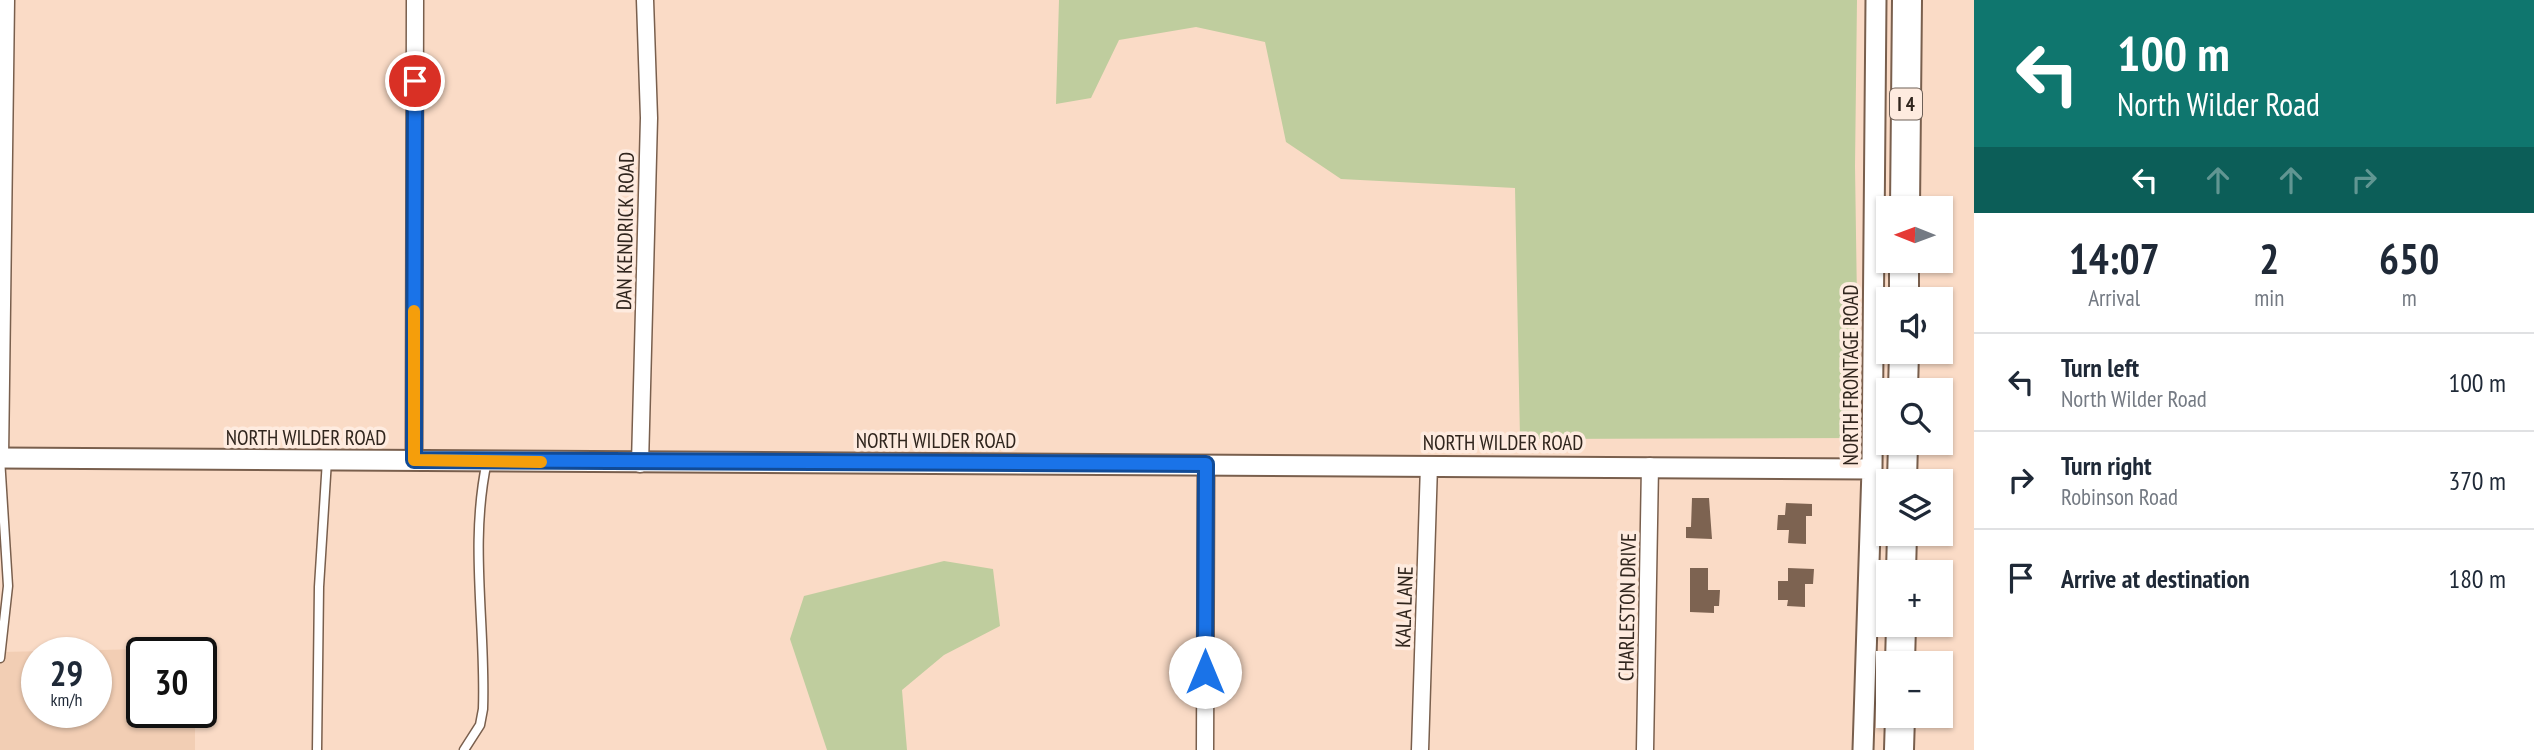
<!DOCTYPE html>
<meta charset="utf-8">
<style>
:root{--surface:#fff;--page:#f2f2f3;--text:#1f2937;--muted:#747a83;--line:#e0e1e3}
body{margin:0;font-family:"PT Sans Narrow",sans-serif;background:var(--page);color:var(--text);height:100vh;display:flex;flex-direction:column;font-size:26px;white-space:nowrap}
*{box-sizing:border-box;margin:0}
p{font-size:23px;color:var(--muted)}
.icon{flex:none;width:38px;height:38px;fill:none;stroke:currentColor;stroke-width:2;stroke-linecap:round;stroke-linejoin:round}
.map{position:relative;flex:1;overflow:hidden}
.side{display:flex;flex-direction:column;background:var(--surface);width:560px}
.side>*{flex:none}
.banner{background:#0f766e;color:#fff;overflow:hidden}
.needle{width:46px;rotate:271deg}
.fabs{position:absolute;left:1876px;top:196px;display:grid;gap:14px}
.fabs a{display:grid;place-items:center;width:77px;height:77px;border-radius:0px;background:var(--surface);box-shadow:0 2px 5px #0004;font-size:35px}
.speed{position:absolute;left:21px;top:637px;display:flex;gap:14px;font-size:35px;font-weight:700;text-align:center}
.speed>*{display:grid;place-content:center;width:91px;height:91px;border-radius:50%;background:var(--surface);box-shadow:0 2px 5px #0004;line-height:1}
.speed small{font-size:18px;font-weight:400}
.speed .limit{border:4px solid #111;border-radius:10px;background:#fff;color:#111}
.pin{position:absolute;display:grid;place-items:center;width:60px;height:60px;color:#fff;margin:-30px;border:4px solid #fff;border-radius:50%;box-shadow:0 2px 7px #0007}
.me{position:absolute;width:77px;margin:-38px;rotate:0deg;stroke-linejoin:round;filter:drop-shadow(0 0 5px #0008)}
.turn{display:flex;align-items:center;gap:24px;height:147px;padding:0 28px;font-size:32px}
.turn .icon{width:91px;height:91px;stroke-width:2.5}
.turn b{display:block;font-size:49px;line-height:60px}
.lanes{display:flex;align-items:center;height:66px;padding:0 28px;background:#0003;justify-content:center;gap:35px;direction:ltr}
.lanes .off{opacity:.35}
.eta{display:flex;justify-content:space-evenly;align-items:center;height:119px;text-align:center}
.eta b{font-size:42px;font-weight:600;line-height:49px}
ul{padding:0;list-style:none}
li{display:flex;align-items:center;gap:21px;height:98px;padding:0 28px;border-top:2px solid var(--line)}
li div{flex:1}
li b{display:block;font-size:26px}
li em{font-style:normal}
main{display:flex;flex:1;min-height:0}
.map>svg:first-child{display:block}
.built{fill:#f2ceb4;fill-rule:evenodd}
.green{fill:#bfcd9e}
.building{fill:#7d6351}
.lines{fill:none;stroke-linecap:round;stroke-linejoin:round}
.service-casing{stroke:#795f4d;stroke-width:11}
.minor-casing{stroke:#795f4d;stroke-width:19}
.tertiary-casing{stroke:#795f4d;stroke-width:23}
.motorway-casing{stroke:#795f4d;stroke-width:32}
.service{stroke:#fff;stroke-width:8}
.minor{stroke:#fff;stroke-width:16}
.tertiary{stroke:#fff;stroke-width:19}
.motorway{stroke:#fff;stroke-width:28}
.route-casing{stroke:#114b97;stroke-width:18}
.route{stroke:#1a73e8;stroke-width:12}
.slow{stroke:#f59e0b;stroke-width:12}
.labels{text-anchor:middle;dominant-baseline:central;stroke-width:7;stroke-linejoin:round;paint-order:stroke}
.shield{fill:#feebdf;stroke:#6e6057;stroke-width:2}
.shield-label{font-size:19px;font-weight:bold;fill:#30251d}
.street-label{font-size:21px;fill:#30251d;stroke:#feebdf}
</style>
<main>
<div class="map">
<svg width="1974" height="750" viewBox="0 0 1974 750">
<rect width="100%" height="100%" fill="#fadbc6"/>
<!-- built -->
<path class="built" d="M 196,648 L 196,653 L 142,653 L 142,712 L 195,712 L 195,750 L 0,750 L 0,652 ZM 37,653 L 96,653 L 96,712 L 37,712 Z"/>
<!-- green -->
<path class="green" d="M 1059,0 L 1857,0 L 1855,166 L 1859,438 L 1520,439 L 1515,188 L 1341,179 L 1286,142 L 1265,42 L 1196,27 L 1119,40 L 1091,98 L 1056,104 Z
M 944,561 L 993,569 L 1000,626 L 944,655 L 902,690 L 907,750 L 827,750 L 790,639 L 804,596 Z"/>
<!-- building -->
<path class="building" d="M 1692,498 L 1709,498 L 1712,539 L 1686,538 L 1686,527 L 1691,527 Z
M 1786,503 L 1812,504 L 1812,516 L 1806,516 L 1806,544 L 1788,543 L 1789,530 L 1777,530 L 1778,515 L 1785,515 Z
M 1690,568 L 1708,568 L 1708,590 L 1720,590 L 1719,606 L 1714,606 L 1714,613 L 1690,612 Z
M 1788,568 L 1814,569 L 1813,584 L 1805,584 L 1805,607 L 1787,606 L 1788,600 L 1778,600 L 1778,581 L 1788,581 Z"/>
<g class="lines">
<defs>
<path id="service" d="M 0,658 L 8,586 L 0,458
M 317,750 L 319,587 L 327,460
M 464,750 L 480,725 L 483,709 C 486,626 469,544 487,461"/>
<path id="minor" d="M 0,458 L 6,0
M 414,460 L 415,0
M 640,464 L 649,118 L 645,0
M 1205,750 L 1206,464
M 1420,750 L 1429,465
M 1645,750 L 1650,466"/>
<path id="tertiary" d="M 0,458 L 1872,469
M 1863,750 L 1872,469 L 1876,0"/>
<path id="motorway" d="M 1905,208 L 1907,0
M 1904,299 L 1904,261
M 1903,390 L 1904,352
M 1902,481 L 1903,443
M 1901,572 L 1902,534
M 1900,663 L 1901,625
M 1899,750 L 1900,716"/>
</defs>
<!-- service casing -->
<use href="#service" class="service-casing"/>
<!-- minor casing -->
<use href="#minor" class="minor-casing"/>
<!-- tertiary casing -->
<use href="#tertiary" class="tertiary-casing"/>
<!-- motorway casing -->
<use href="#motorway" class="motorway-casing"/>
<!-- service -->
<use href="#service" class="service"/>
<!-- minor -->
<use href="#minor" class="minor"/>
<!-- tertiary -->
<use href="#tertiary" class="tertiary"/>
<!-- motorway -->
<use href="#motorway" class="motorway"/>
</g>
<g class="lines">
<defs>
<path id="route" d="M 415,81 L 414,460 L 1206,464 L 1205,672"/>
</defs>
<!-- route casing -->
<use href="#route" class="route-casing"/>
<!-- route -->
<use href="#route" class="route"/>
<!-- slow -->
<path class="slow" d="M 414,311 L 414,460 L 541,462"/>
</g>
<g class="labels">
<!-- shield labels -->
<rect class="shield" x="1890" y="88.5" width="32" height="31" rx="5"/>
<g class="shield-label">
<text x="1906" y="104">I 4</text>
</g>
<!-- street labels -->
<g class="street-label">
<text transform="translate(625 231) rotate(-89)">DAN KENDRICK ROAD</text>
<text transform="translate(1850 375) rotate(-90)">NORTH FRONTAGE ROAD</text>
<text x="306" y="437">NORTH WILDER ROAD</text>
<text x="936" y="440">NORTH WILDER ROAD</text>
<text x="1503" y="442">NORTH WILDER ROAD</text>
<text transform="translate(1404 607) rotate(-88)">KALA LANE</text>
<text transform="translate(1627 607) rotate(-89)">CHARLESTON DRIVE</text>
</g>
</g>
</svg>
<div class="fabs">
<a><svg class="needle" viewBox="-14 -14 28 28"><path d="M0-13l5 13h-10z" fill="#e53935"/><path d="M0 13l5-13h-10z" fill="#747a83"/></svg></a>
<a><svg class="icon" aria-label="sound" viewBox="0 0 24 24"><path d="M4 9h4l5-4v14l-5-4H4zM17 9q2 3 0 6"/></svg></a>
<a><svg class="icon" aria-label="search" viewBox="0 0 24 24"><circle cx="10" cy="10" r="6"/><path d="M15 15l6 6"/></svg></a>
<a><svg class="icon" aria-label="layers" viewBox="0 0 24 24"><path d="M12 4l9 5-9 5-9-5zM3 14l9 5 9-5"/></svg></a>
<a>+</a>
<a>−</a>
</div>
<div class="speed"><div>29<small>km/h</small></div><div class="limit">30</div></div>
<div class="pin" style="left:415px;top:81px;background:#d93025"><svg class="icon" aria-label="arrive" viewBox="0 0 24 24"><path d="M6 21V4h12l-3 4 3 4H6"/></svg></div>
<svg class="me" style="left:1205px;top:672px" viewBox="-20 -20 40 40"><circle r="19" fill="#fff"/><path d="M0-13L10 11 0 6-10 11z" fill="#1a73e8"/></svg>
</div>
<section class="side">
<div class="banner">
<div class="turn"><svg class="icon" aria-label="left" viewBox="0 0 24 24"><path d="M17 20v-9H6M10 6l-5 5 5 5"/></svg><div><b>100 m</b>North Wilder Road</div></div>
<div class="lanes"><svg class="icon" aria-label="left" viewBox="0 0 24 24"><path d="M17 20v-9H6M10 6l-5 5 5 5"/></svg><svg class="icon off" aria-label="ahead" viewBox="0 0 24 24"><path d="M12 20V5M6 11l6-6 6 6"/></svg><svg class="icon off" aria-label="ahead" viewBox="0 0 24 24"><path d="M12 20V5M6 11l6-6 6 6"/></svg><svg class="icon off" aria-label="right" viewBox="0 0 24 24"><path d="M7 20v-9h11M14 6l5 5-5 5"/></svg></div>
</div>
<div class="eta">
<div><b>14:07</b><p>Arrival</p></div>
<div><b>2</b><p>min</p></div>
<div><b>650</b><p>m</p></div>
</div>
<ul>
<li><svg class="icon" aria-label="left" viewBox="0 0 24 24"><path d="M17 20v-9H6M10 6l-5 5 5 5"/></svg><div><b>Turn left</b><p>North Wilder Road</p></div><em>100 m</em></li>
<li><svg class="icon" aria-label="right" viewBox="0 0 24 24"><path d="M7 20v-9h11M14 6l5 5-5 5"/></svg><div><b>Turn right</b><p>Robinson Road</p></div><em>370 m</em></li>
<li><svg class="icon" aria-label="arrive" viewBox="0 0 24 24"><path d="M6 21V4h12l-3 4 3 4H6"/></svg><div><b>Arrive at destination</b></div><em>180 m</em></li>
</ul>
</section>
</main>
